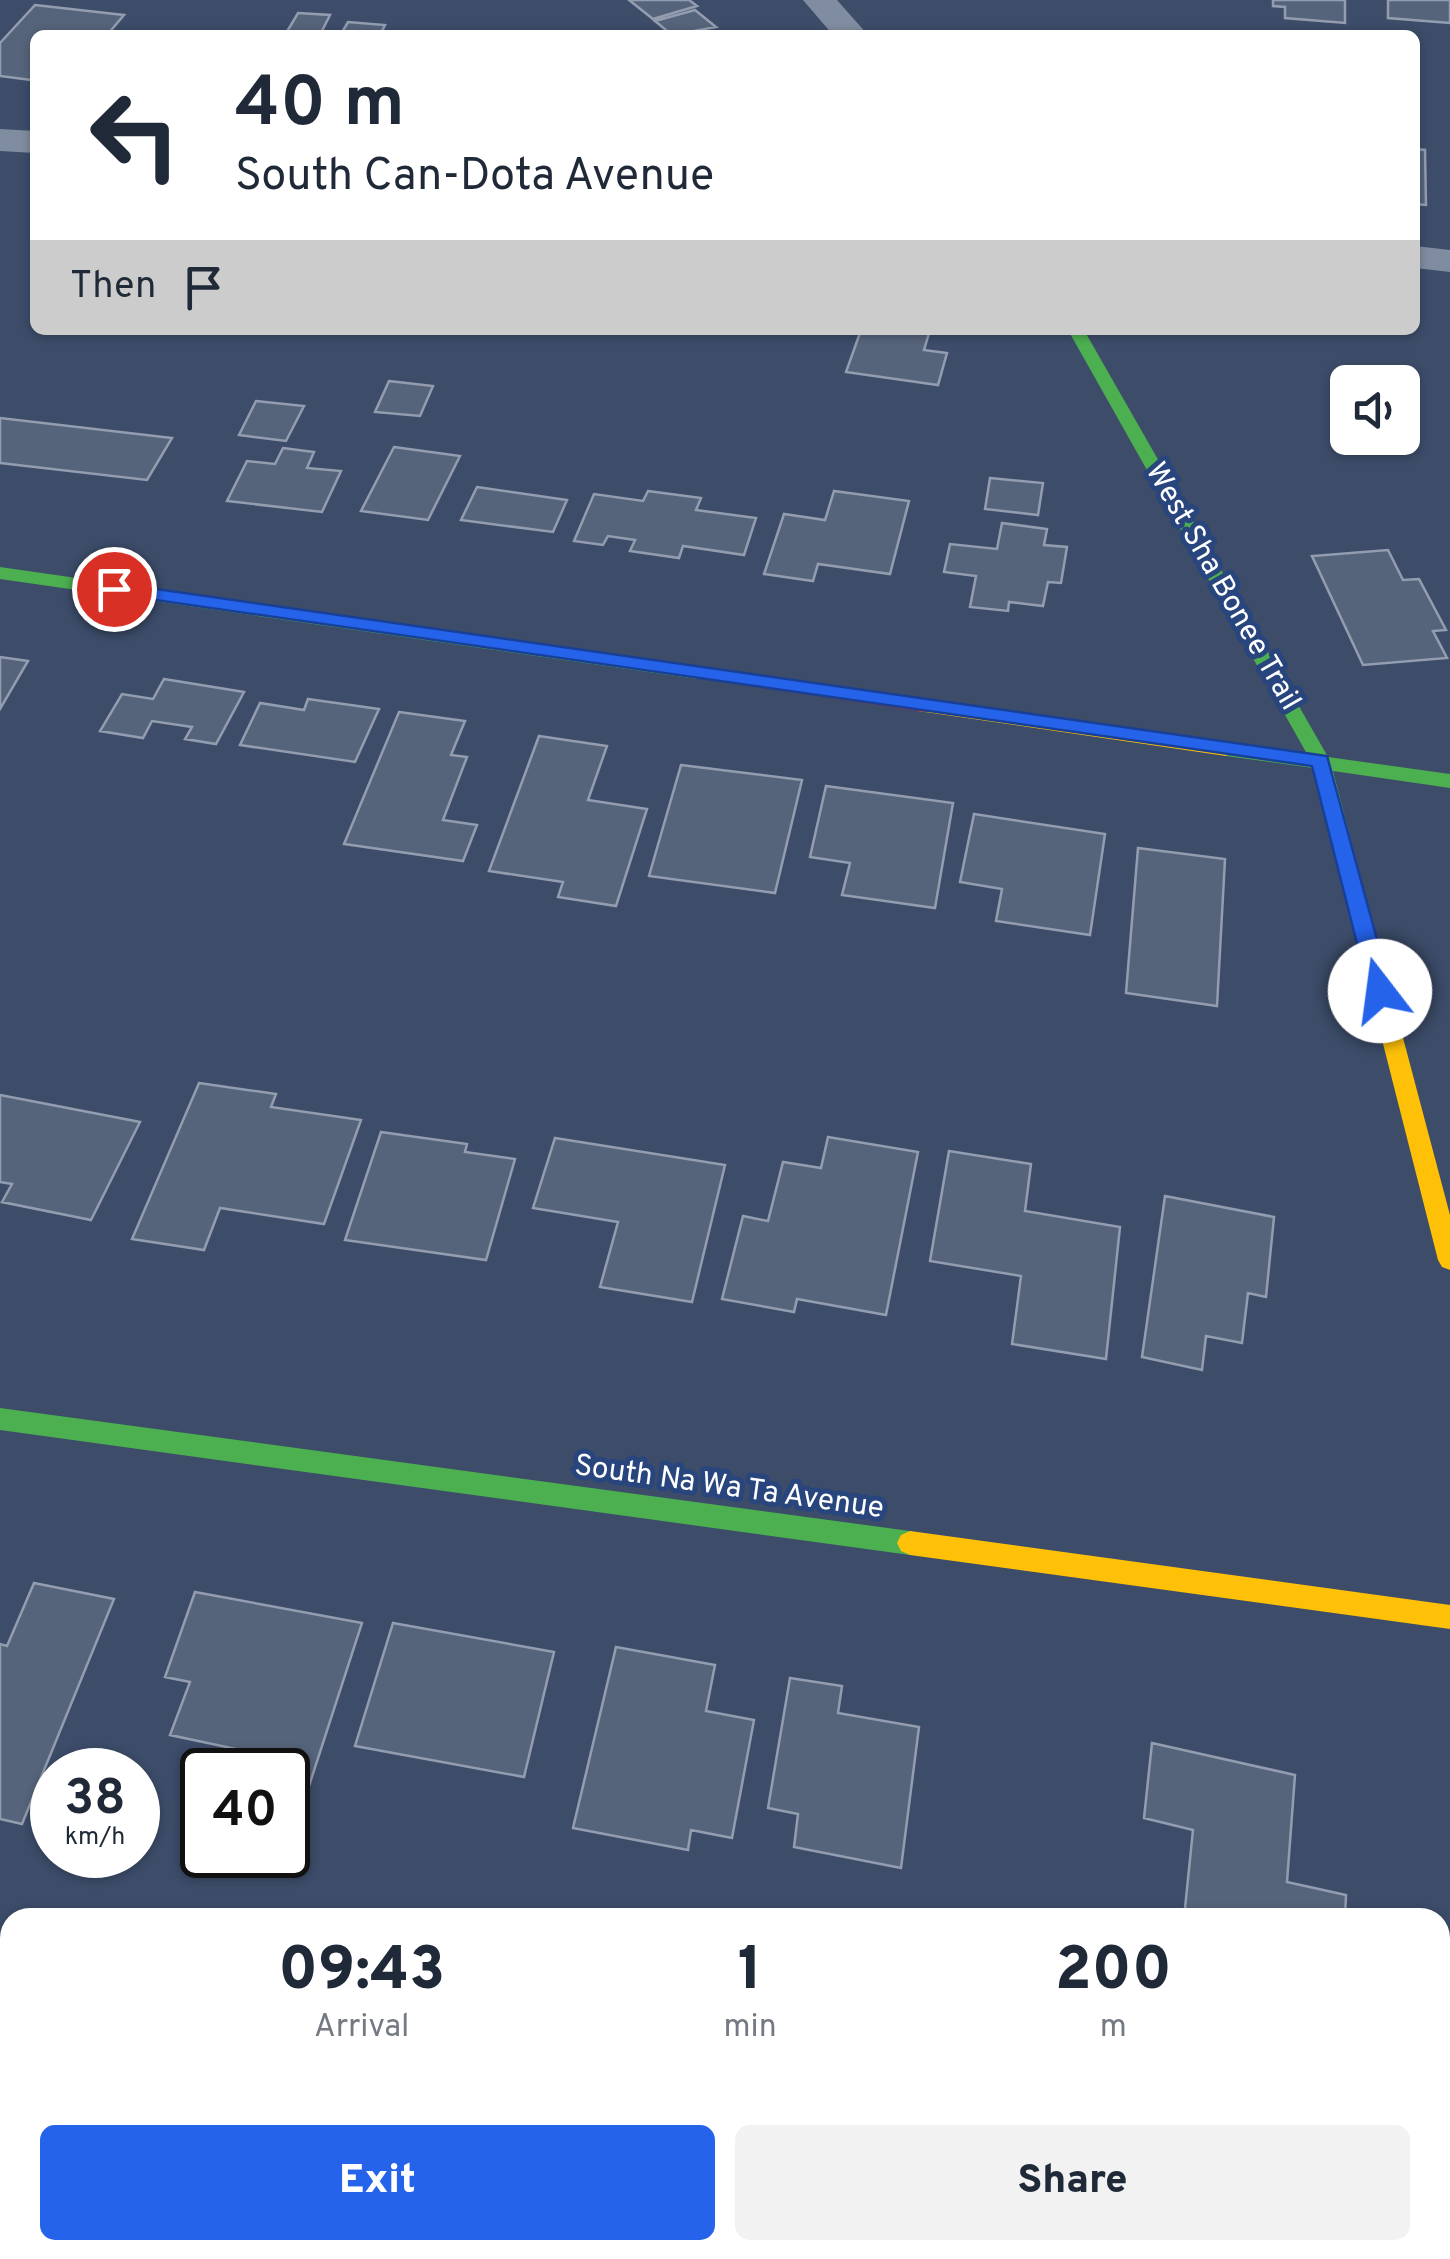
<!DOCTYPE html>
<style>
:root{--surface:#fff;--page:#f2f2f3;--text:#1f2937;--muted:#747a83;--accent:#2563eb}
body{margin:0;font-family:Overpass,sans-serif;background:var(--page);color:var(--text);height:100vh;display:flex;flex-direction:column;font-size:38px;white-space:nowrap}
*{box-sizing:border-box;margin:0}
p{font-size:32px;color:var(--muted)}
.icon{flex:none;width:55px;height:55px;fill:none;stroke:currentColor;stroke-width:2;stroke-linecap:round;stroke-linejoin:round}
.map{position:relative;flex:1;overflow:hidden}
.sheet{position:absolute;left:0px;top:1908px;width:1450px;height:352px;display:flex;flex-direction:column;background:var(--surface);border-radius:30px 30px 0 0;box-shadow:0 2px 8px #0004}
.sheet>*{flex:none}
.top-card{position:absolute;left:30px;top:30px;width:1390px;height:305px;border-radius:15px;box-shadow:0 2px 8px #0004;background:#fff;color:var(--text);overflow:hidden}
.buttons{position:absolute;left:1330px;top:365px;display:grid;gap:20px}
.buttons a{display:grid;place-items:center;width:90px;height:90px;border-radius:15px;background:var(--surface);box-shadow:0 2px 8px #0004;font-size:50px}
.speed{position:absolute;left:30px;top:1748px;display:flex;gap:20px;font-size:50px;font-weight:700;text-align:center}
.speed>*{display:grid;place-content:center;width:130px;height:130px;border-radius:50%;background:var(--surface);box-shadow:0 2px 8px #0004;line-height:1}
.speed small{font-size:25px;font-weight:400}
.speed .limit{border:5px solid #111;border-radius:15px;background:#fff;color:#111}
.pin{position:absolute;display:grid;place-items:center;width:85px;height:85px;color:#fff;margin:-42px;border:5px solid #fff;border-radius:50%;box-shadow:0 2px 10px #0007}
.me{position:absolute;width:110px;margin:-55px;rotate:345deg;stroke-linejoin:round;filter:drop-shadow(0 0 8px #0008)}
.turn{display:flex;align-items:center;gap:35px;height:210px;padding:0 40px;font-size:45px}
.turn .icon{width:130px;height:130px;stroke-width:2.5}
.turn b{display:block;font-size:70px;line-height:85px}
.then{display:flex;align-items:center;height:95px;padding:0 40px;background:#0003;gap:20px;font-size:38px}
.eta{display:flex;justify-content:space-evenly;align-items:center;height:170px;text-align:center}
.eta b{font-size:60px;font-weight:800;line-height:70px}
.action{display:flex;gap:20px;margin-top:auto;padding:20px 40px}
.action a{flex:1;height:115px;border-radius:15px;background:var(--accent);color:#fff;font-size:40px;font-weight:800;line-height:115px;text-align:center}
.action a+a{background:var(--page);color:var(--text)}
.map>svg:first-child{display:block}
.building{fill:#56647b;stroke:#949daf;stroke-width:2.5}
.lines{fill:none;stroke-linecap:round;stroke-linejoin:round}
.street{fill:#808ca0;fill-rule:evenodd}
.fast{fill:#4caf50;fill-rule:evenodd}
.slow{fill:#ffc107;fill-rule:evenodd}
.jam{fill:#c62828;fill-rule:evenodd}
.route{fill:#2563eb;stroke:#184099;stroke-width:2.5}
.labels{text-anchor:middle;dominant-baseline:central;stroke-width:10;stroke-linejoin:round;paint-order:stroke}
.street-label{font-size:30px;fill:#fff;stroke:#28467d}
</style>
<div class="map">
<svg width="1450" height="2259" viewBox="0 0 1450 2259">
<rect width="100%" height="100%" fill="#3c4c69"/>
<!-- building -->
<path class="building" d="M 629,0 L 689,0 L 697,6 L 653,19 Z
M 1273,0 L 1345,0 L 1345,23 L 1285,18 L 1285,7 L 1273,6 Z
M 1388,0 L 1450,0 L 1450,23 L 1388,18 Z
M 35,5 L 124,15 L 107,35 L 35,35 L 35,76 L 31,80 L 0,76 L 0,43 Z
M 695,10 L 716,27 L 672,35 L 655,21 Z
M 298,13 L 330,15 L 321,33 L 341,34 L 348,22 L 385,25 L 380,35 L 285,35 Z
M 1415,149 L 1425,150 L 1426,205 L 1415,204 Z
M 861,330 L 930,330 L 924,350 L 947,353 L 938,385 L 846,372 Z
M 389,381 L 433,386 L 420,416 L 375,412 Z
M 256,401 L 304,406 L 286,441 L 239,435 Z
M 0,418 L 172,438 L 147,480 L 0,463 Z
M 394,447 L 460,456 L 428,520 L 361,511 Z
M 283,448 L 314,452 L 307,468 L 341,471 L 322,512 L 227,501 L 247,461 L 275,464 Z
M 990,478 L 1043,483 L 1038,515 L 985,509 Z
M 477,487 L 567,500 L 553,532 L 461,520 Z
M 648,491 L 701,498 L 696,510 L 756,518 L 744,555 L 683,546 L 679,558 L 630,551 L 635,540 L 608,536 L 603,545 L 574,541 L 594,494 L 643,501 Z
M 834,491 L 909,501 L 890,574 L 818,564 L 813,581 L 764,574 L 784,514 L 825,520 Z
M 1002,523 L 1047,529 L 1044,545 L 1067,547 L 1061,583 L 1048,582 L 1043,606 L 1009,602 L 1008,611 L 970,607 L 976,576 L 944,572 L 950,544 L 997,549 Z
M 1388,550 L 1403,580 L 1419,579 L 1446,630 L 1433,631 L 1447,658 L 1363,665 L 1312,556 Z
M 0,657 L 28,661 L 0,709 Z
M 164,679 L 244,692 L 216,744 L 185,739 L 192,727 L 152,721 L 143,738 L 100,731 L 122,694 L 153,699 Z
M 308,699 L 379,709 L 355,762 L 240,745 L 260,703 L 304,710 Z
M 399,712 L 465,721 L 451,755 L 467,757 L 443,820 L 477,825 L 463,861 L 344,844 Z
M 539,736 L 607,746 L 588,800 L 647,809 L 616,906 L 558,897 L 563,882 L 489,871 Z
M 681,765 L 802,780 L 775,893 L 649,876 Z
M 826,786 L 953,803 L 935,908 L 842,895 L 850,863 L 810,857 Z
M 974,814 L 1105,834 L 1090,935 L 996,921 L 1002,889 L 960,882 Z
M 1138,848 L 1225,859 L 1217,1006 L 1126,993 Z
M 199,1083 L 276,1094 L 271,1107 L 361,1120 L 324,1224 L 220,1208 L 204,1250 L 132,1239 Z
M 0,1095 L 140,1122 L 91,1220 L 2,1202 L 12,1184 L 0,1182 Z
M 381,1132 L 467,1144 L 465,1152 L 515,1159 L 486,1260 L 345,1240 Z
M 828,1137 L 918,1152 L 886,1315 L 797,1299 L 794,1312 L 722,1299 L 743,1216 L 768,1221 L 783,1162 L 821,1168 Z
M 555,1138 L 725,1165 L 692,1302 L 600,1287 L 618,1222 L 533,1208 Z
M 949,1151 L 1031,1164 L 1025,1211 L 1120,1227 L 1106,1359 L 1012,1344 L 1021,1276 L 930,1261 Z
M 1165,1196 L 1274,1217 L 1266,1297 L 1248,1293 L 1242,1343 L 1206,1336 L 1202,1370 L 1142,1357 Z
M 34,1583 L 114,1599 L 22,1824 L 0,1819 L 0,1644 L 7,1646 Z
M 195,1592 L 362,1623 L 308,1789 L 288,1785 L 288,1770 L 250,1770 L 255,1753 L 170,1735 L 190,1682 L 165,1677 Z
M 393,1623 L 554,1652 L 524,1777 L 355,1746 Z
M 616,1647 L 715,1665 L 706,1711 L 754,1720 L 732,1838 L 691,1830 L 688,1850 L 573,1828 Z
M 790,1678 L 842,1686 L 838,1713 L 919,1727 L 901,1868 L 794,1847 L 798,1814 L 768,1808 Z
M 1152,1743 L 1295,1775 L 1287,1882 L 1346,1895 L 1345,1918 L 1184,1918 L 1193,1830 L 1144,1818 Z"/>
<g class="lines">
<!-- street -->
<path class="street" d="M 803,0 L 837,0 L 868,35 L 833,35 Z
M 0,129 L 35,131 L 35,153 L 0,151 Z
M 1415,246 L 1450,250 L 1450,272 L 1415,268 Z"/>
<!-- fast -->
<path class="fast" d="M 1068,330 L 1084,330 L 1328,757 L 1450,774 L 1450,788 L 1333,771 L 1367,902 L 1364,907 L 1357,910 L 1347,902 L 1313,768 L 1226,756 L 1216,749 L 1226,742 L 1307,754 Z
M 0,567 L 697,667 L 706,673 L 697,679 L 0,579 Z
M 0,1408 L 910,1531 L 919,1535 L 923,1543 L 919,1551 L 910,1555 L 0,1430 Z"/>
<!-- slow -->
<path class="slow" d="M 925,700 L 1226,742 L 1236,749 L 1226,756 L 918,711 L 915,706 Z
M 1357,894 L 1367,902 L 1450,1215 L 1450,1270 L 1442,1267 L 1438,1260 L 1347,902 Z
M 910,1531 L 1450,1605 L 1450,1629 L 910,1555 L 901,1551 L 897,1543 L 901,1535 Z"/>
<!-- jam -->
<path class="jam" d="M 697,667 L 925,700 L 935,706 L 925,712 L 690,677 L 688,673 Z"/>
</g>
<!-- route -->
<path class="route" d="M 114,583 L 1327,756 L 1391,991 L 1380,999 L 1369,991 L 1312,766 L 107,593 L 104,589 Z"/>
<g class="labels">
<!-- street labels -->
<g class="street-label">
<text transform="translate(1222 587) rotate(60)">West Sha Bonee Trail</text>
<text transform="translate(729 1488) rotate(8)">South Na Wa Ta Avenue</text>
</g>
</g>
</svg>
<div class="buttons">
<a><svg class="icon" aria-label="sound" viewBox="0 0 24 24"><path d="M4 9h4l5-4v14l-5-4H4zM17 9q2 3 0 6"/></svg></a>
</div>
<div class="speed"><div>38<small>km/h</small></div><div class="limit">40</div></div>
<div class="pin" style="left:114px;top:589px;background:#d93025"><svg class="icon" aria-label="arrive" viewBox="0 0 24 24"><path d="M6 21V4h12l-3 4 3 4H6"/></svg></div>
<svg class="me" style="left:1380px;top:991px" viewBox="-20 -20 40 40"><circle r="19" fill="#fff"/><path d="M0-13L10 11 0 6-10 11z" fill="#2563eb"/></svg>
<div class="top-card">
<div class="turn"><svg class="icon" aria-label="left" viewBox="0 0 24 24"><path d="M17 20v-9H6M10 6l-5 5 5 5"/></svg><div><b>40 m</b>South Can-Dota Avenue</div></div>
<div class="then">Then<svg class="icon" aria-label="arrive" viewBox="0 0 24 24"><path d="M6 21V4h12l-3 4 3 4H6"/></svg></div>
</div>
<section class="sheet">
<div class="eta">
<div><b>09:43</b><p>Arrival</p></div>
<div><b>1</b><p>min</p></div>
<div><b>200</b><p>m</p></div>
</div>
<div class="action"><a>Exit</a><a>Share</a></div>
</section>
</div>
